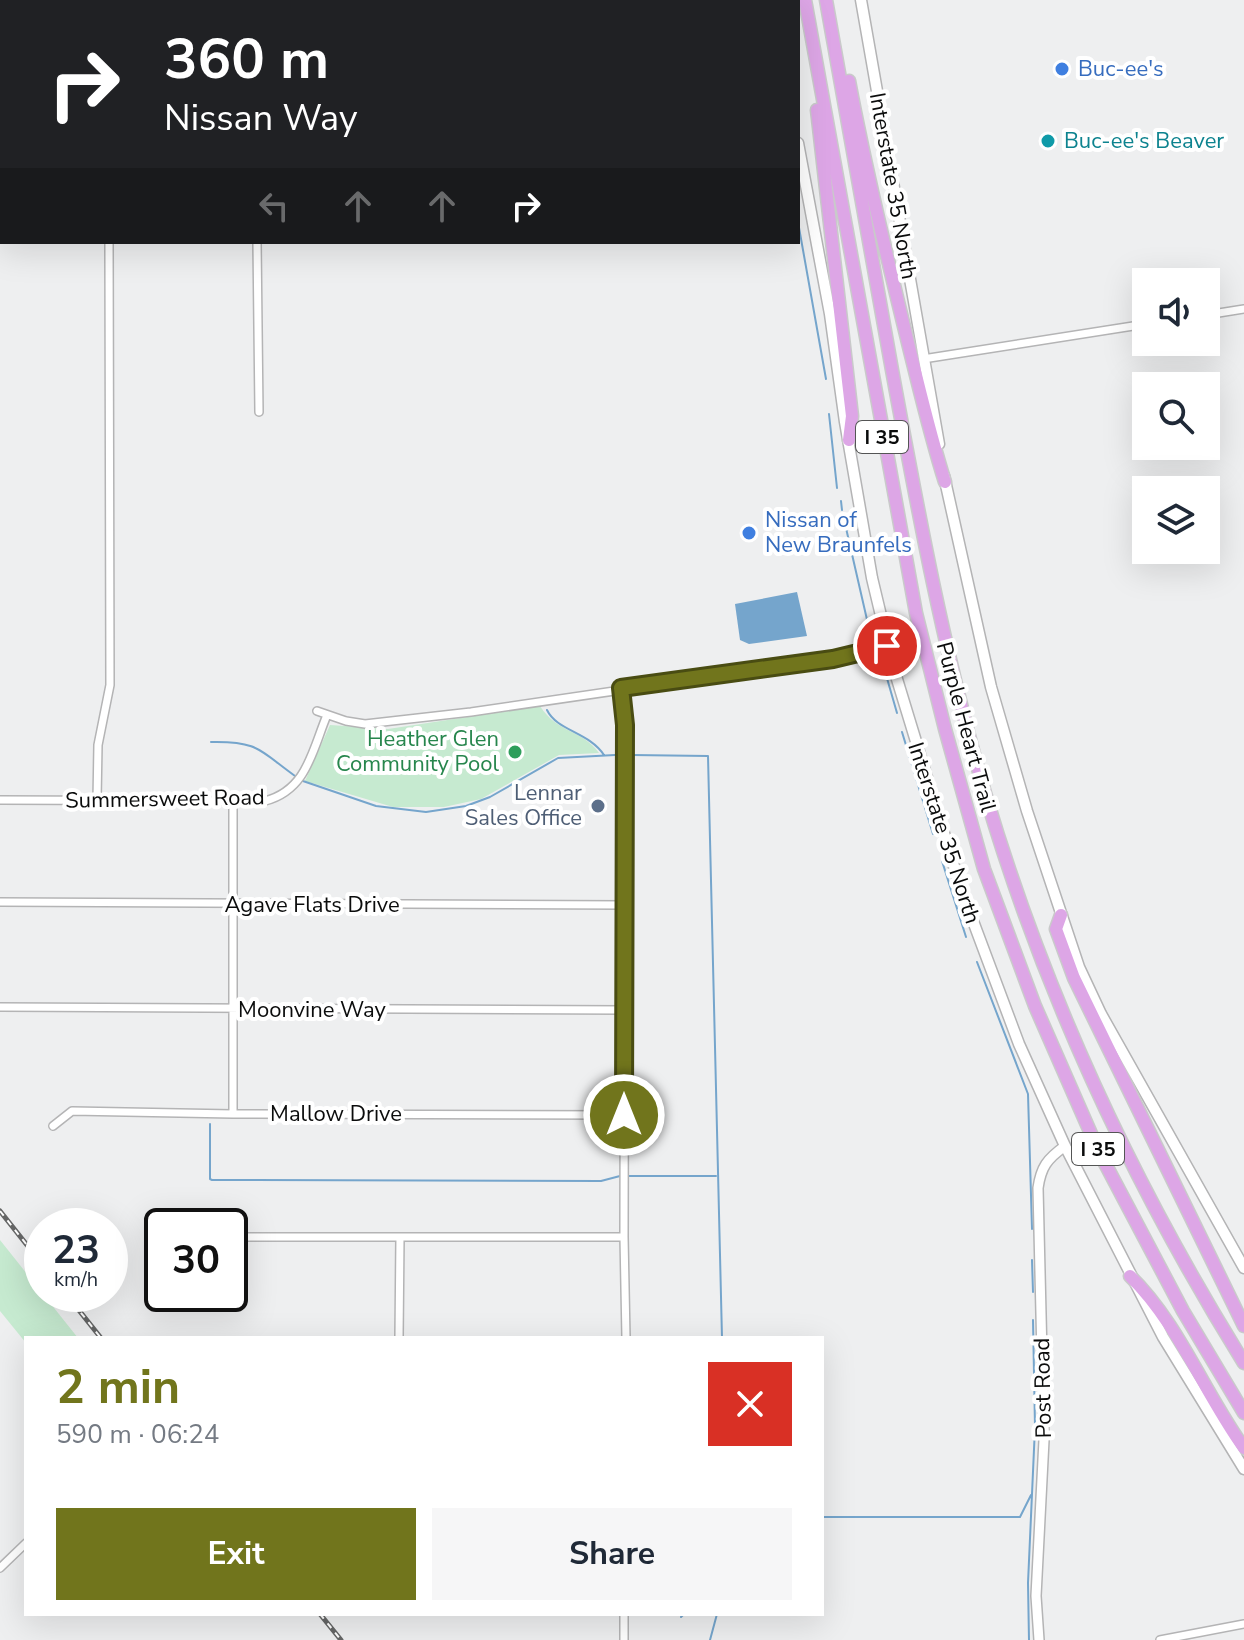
<!DOCTYPE html>
<meta charset="utf-8">
<style>
:root{--surface:#fff;--page:#f6f6f7;--text:#1f2937;--muted:#747a83;--accent:#71751c}
body{margin:0;font-family:"Nunito Sans",sans-serif;background:var(--page);color:var(--text);height:100vh;display:flex;flex-direction:column;font-size:30px;white-space:nowrap}
*{box-sizing:border-box;margin:0}
p{font-size:26px;color:var(--muted)}
.icon{flex:none;width:44px;height:44px;fill:none;stroke:currentColor;stroke-width:2;stroke-linecap:round;stroke-linejoin:round}
.map{position:relative;flex:1;overflow:hidden}
.details{position:absolute;left:24px;top:1336px;width:800px;height:280px;display:flex;flex-direction:column;background:var(--surface);border-radius:0px;box-shadow:0 8px 32px #0002}
.details>*{flex:none}
.banner{position:absolute;left:0px;top:0px;width:800px;height:244px;box-shadow:0 8px 32px #0002;background:#202124;color:#fff;overflow:hidden}
.controls{position:absolute;left:1132px;top:268px;display:grid;gap:16px}
.controls a{display:grid;place-items:center;width:88px;height:88px;border-radius:0px;background:var(--surface);box-shadow:0 8px 32px #0002;font-size:40px}
.speed{position:absolute;left:24px;top:1208px;display:flex;gap:16px;font-size:40px;font-weight:700;text-align:center}
.speed>*{display:grid;place-content:center;width:104px;height:104px;border-radius:50%;background:var(--surface);box-shadow:0 8px 32px #0002;line-height:1}
.speed small{font-size:20px;font-weight:400}
.speed .limit{border:4px solid #111;border-radius:12px;background:#fff;color:#111}
.pin{position:absolute;display:grid;place-items:center;width:68px;height:68px;color:#fff;margin:-34px;border:4px solid #fff;border-radius:50%;box-shadow:0 2px 8px #0007}
.me{position:absolute;width:88px;margin:-44px;rotate:0deg;stroke-linejoin:round;filter:drop-shadow(0 0 6px #0008)}
.turn{display:flex;align-items:center;gap:28px;height:168px;padding:0 32px;font-size:36px}
.turn .icon{width:104px;height:104px;stroke-width:2.5}
.turn b{display:block;font-size:56px;line-height:68px}
.lanes{display:flex;align-items:center;height:76px;padding:0 32px;background:#0003;justify-content:center;gap:40px;direction:ltr}
.lanes .off{opacity:.35}
.round{display:grid;place-items:center;flex:none;width:84px;height:84px;border-radius:0px;background:var(--page)}
.head{display:flex;align-items:center;justify-content:space-between;height:136px;padding:0 32px}
h1{font-size:48px;font-weight:700;line-height:60px;color:var(--accent)}
.action{display:flex;gap:16px;margin-top:auto;padding:16px 32px}
.action a{flex:1;height:92px;border-radius:0px;background:var(--accent);color:#fff;font-size:32px;font-weight:700;line-height:92px;text-align:center}
.action a+a{background:var(--page);color:var(--text)}
.map>svg:first-child{display:block}
.green{fill:#c6ead0}
.water{fill:#75a5cc}
.lines{fill:none;stroke-linecap:round;stroke-linejoin:round}
.stream{stroke:#75a5cc;stroke-width:2}
.minor-casing{stroke:#b4b4b5;stroke-width:10}
.tertiary-casing{stroke:#b4b4b5;stroke-width:12}
.secondary-casing{stroke:#b4b4b5;stroke-width:13}
.motorway-casing{stroke:#c9caca;stroke-width:15}
.minor{stroke:#fff;stroke-width:7}
.tertiary{stroke:#fff;stroke-width:9}
.secondary{stroke:#fff;stroke-width:10}
.motorway{stroke:#dda6e6;stroke-width:12}
.rail-casing{stroke:#656666;stroke-width:5}
.rail{stroke:#fff;stroke-width:2;stroke-dasharray:6;stroke-linecap:butt}
.route-casing{stroke:#494c12;stroke-width:20}
.route{stroke:#71751c;stroke-width:14}
.shop-dot{fill:#3f7fe0;stroke:#fff;stroke-width:3}
.culture-dot{fill:#0f9aa8;stroke:#fff;stroke-width:3}
.leisure-dot{fill:#2e9e5b;stroke:#fff;stroke-width:3}
.service-dot{fill:#5c6f8a;stroke:#fff;stroke-width:3}
.labels{text-anchor:middle;dominant-baseline:central;stroke-width:8;stroke-linejoin:round;paint-order:stroke}
.shield{fill:#fff;stroke:#545555;stroke-width:2}
.shield-label{font-size:20px;font-weight:bold;fill:#0b0c0c}
.shop-label{font-size:22px;fill:#366cbe;stroke:#fff;text-anchor:start}
.culture-label{font-size:22px;fill:#0d838f;stroke:#fff;text-anchor:start}
.street-label{font-size:22px;fill:#0b0c0c;stroke:#fff}
.leisure-label{font-size:22px;fill:#27864d;stroke:#fff;text-anchor:end}
.service-label{font-size:22px;fill:#4e5e75;stroke:#fff;text-anchor:end}
</style>
<div class="map">
<svg width="1244" height="1640" viewBox="0 0 1244 1640">
<rect width="100%" height="100%" fill="#eeeff0"/>
<!-- green -->
<path class="green" d="M 540,706 C 558,734 582,729 599,753 L 559,755 L 481,799 L 444,807 L 393,807 L 305,781 L 330,725 L 388,729 Z
M 0,1240 L 78,1338 L 26,1338 L 26,1343 L 0,1311 Z"/>
<!-- water -->
<path class="water" d="M 797,592 L 807,636 L 749,644 L 740,640 L 735,604 Z"/>
<g class="lines">
<!-- stream -->
<path class="stream" d="M 798,222 L 826,379
M 829,414 L 837,488
M 841,501 L 842,510
M 843,515 L 868,624
M 882,661 L 897,713
M 547,710 C 557,731 589,732 604,755
M 902,732 L 933,834
M 211,742 C 258,741 259,750 295,776
M 632,755 L 708,756 L 722,1338
M 300,780 L 376,806 L 426,812 L 466,806 L 490,797 L 558,758 L 615,755
M 942,861 L 966,937
M 977,962 L 1028,1094 L 1032,1229
M 210,1124 L 210,1179 L 212,1180 L 601,1181 L 620,1176
M 627,1176 L 716,1176
M 1032,1260 L 1033,1292
M 822,1517 L 1020,1517 L 1031,1495
M 681,1617 L 684,1614
M 710,1640 L 717,1614
M 1029,1640 L 1028,1583 L 1035,1427 L 1033,1320"/>
<defs>
<path id="minor" d="M 213,2 L 213,0
M 257,242 L 259,412
M 1206,315 L 1244,309
M 923,359 L 1146,324
M 621,688 L 625,725 L 624,1237 L 626,1338
M 317,711 L 346,721 L 365,724 L 471,712 L 833,659 L 887,646
M 0,800 L 265,801 C 307,790 312,751 327,715
M 97,800 L 98,745 L 110,685 L 109,242
M 233,800 L 233,1114
M 0,902 L 625,905
M 0,1007 L 624,1010
M 53,1126 L 72,1111 L 233,1114 L 624,1115
M 230,1237 L 624,1237
M 399,1338 L 400,1237
M 0,1568 L 26,1543
M 624,1640 L 624,1614
M 1160,1640 L 1244,1624"/>
<path id="tertiary" d="M 1039,1640 L 1036,1596 L 1044,1440 L 1038,1188 C 1041,1167 1047,1159 1065,1146"/>
<path id="secondary" d="M 764,0 L 764,2
M 861,0 L 939,444
M 9,2 L 11,0
M 90,2 L 99,0
M 0,11 L 2,9
M 798,143 L 830,314 L 845,422 L 872,578 L 893,666 L 961,889 L 1019,1044 L 1065,1146 L 1163,1337 L 1244,1469
M 944,476 L 991,687 L 1027,811 L 1079,967 L 1101,1014 L 1244,1268"/>
<path id="motorway" d="M 805,0 L 916,613 L 945,729 L 984,869 L 1035,1006 L 1099,1152 L 1183,1311 L 1244,1413
M 826,0 C 848,123 870,246 892,370 C 918,512 944,653 985,793 C 1044,993 1134,1186 1244,1363
M 849,81 C 866,171 888,261 910,351 C 921,395 931,438 945,482
M 817,110 L 852,416 L 849,440
M 1061,915 L 1056,929 L 1074,978 L 1244,1326
M 1130,1276 C 1179,1324 1204,1393 1244,1448"/>
</defs>
<!-- minor casing -->
<use href="#minor" class="minor-casing"/>
<!-- tertiary casing -->
<use href="#tertiary" class="tertiary-casing"/>
<!-- secondary casing -->
<use href="#secondary" class="secondary-casing"/>
<!-- motorway casing -->
<use href="#motorway" class="motorway-casing"/>
<!-- minor -->
<use href="#minor" class="minor"/>
<!-- tertiary -->
<use href="#tertiary" class="tertiary"/>
<!-- secondary -->
<use href="#secondary" class="secondary"/>
<!-- motorway -->
<use href="#motorway" class="motorway"/>
<defs>
<path id="rail" d="M 0,1211 L 42,1264
M 66,1294 L 101,1338
M 320,1614 L 341,1640"/>
</defs>
<!-- rail casing -->
<use href="#rail" class="rail-casing"/>
<!-- rail -->
<use href="#rail" class="rail"/>
</g>
<g class="lines">
<defs>
<path id="route" d="M 624,1115 L 625,725 L 621,688 L 833,659 L 887,646"/>
</defs>
<!-- route casing -->
<use href="#route" class="route-casing"/>
<!-- route -->
<use href="#route" class="route"/>
</g>
<!-- markers -->
<g class="shop-dot">
<circle cx="1062" cy="69" r="8"/>
<circle cx="749" cy="533" r="8"/>
</g>
<circle class="culture-dot" cx="1048" cy="141" r="8"/>
<circle class="leisure-dot" cx="515" cy="752" r="8"/>
<circle class="service-dot" cx="598" cy="806" r="8"/>
<g class="labels">
<!-- shield labels -->
<g class="shield">
<rect x="856" y="421" width="52" height="32" rx="6"/>
<rect x="1072" y="1133" width="52" height="32" rx="6"/>
</g>
<g class="shield-label">
<text x="882" y="437">I 35</text>
<text x="1098" y="1149">I 35</text>
</g>
<!-- shop labels -->
<g class="shop-label">
<text x="1078" y="69">Buc-ee's</text>
<text x="765" y="520">Nissan of<tspan x="765" dy="25">New Braunfels</tspan></text>
</g>
<!-- culture labels -->
<g class="culture-label">
<text x="1064" y="141">Buc-ee's Beaver</text>
</g>
<!-- street labels -->
<g class="street-label">
<text transform="translate(893 186) rotate(80)">Interstate 35 North</text>
<text transform="translate(966 727) rotate(75)">Purple Heart Trail</text>
<text transform="translate(165 799) rotate(-1)">Summersweet Road</text>
<text transform="translate(944 833) rotate(72)">Interstate 35 North</text>
<text x="312" y="905">Agave Flats Drive</text>
<text x="312" y="1010">Moonvine Way</text>
<text x="336" y="1114">Mallow Drive</text>
<text transform="translate(1043 1388) rotate(-91)">Post Road</text>
</g>
<!-- leisure labels -->
<g class="leisure-label">
<text x="499" y="739">Heather Glen<tspan x="499" dy="25">Community Pool</tspan></text>
</g>
<!-- service labels -->
<g class="service-label">
<text x="582" y="793">Lennar<tspan x="582" dy="25">Sales Office</tspan></text>
</g>
</g>
</svg>
<div class="controls">
<a><svg class="icon" aria-label="sound" viewBox="0 0 24 24"><path d="M4 9h4l5-4v14l-5-4H4zM17 9q2 3 0 6"/></svg></a>
<a><svg class="icon" aria-label="search" viewBox="0 0 24 24"><circle cx="10" cy="10" r="6"/><path d="M15 15l6 6"/></svg></a>
<a><svg class="icon" aria-label="layers" viewBox="0 0 24 24"><path d="M12 4l9 5-9 5-9-5zM3 14l9 5 9-5"/></svg></a>
</div>
<div class="speed"><div>23<small>km/h</small></div><div class="limit">30</div></div>
<div class="pin" style="left:887px;top:646px;background:#d93025"><svg class="icon" aria-label="arrive" viewBox="0 0 24 24"><path d="M6 21V4h12l-3 4 3 4H6"/></svg></div>
<svg class="me" style="left:624px;top:1115px" viewBox="-20 -20 40 40"><circle r="17" fill="#71751c" stroke="#fff" stroke-width="3"/><path d="M0-11L8 9 0 5-8 9z" fill="#fff"/></svg>
<div class="banner">
<div class="turn"><svg class="icon" aria-label="right" viewBox="0 0 24 24"><path d="M7 20v-9h11M14 6l5 5-5 5"/></svg><div><b>360 m</b>Nissan Way</div></div>
<div class="lanes"><svg class="icon off" aria-label="left" viewBox="0 0 24 24"><path d="M17 20v-9H6M10 6l-5 5 5 5"/></svg><svg class="icon off" aria-label="ahead" viewBox="0 0 24 24"><path d="M12 20V5M6 11l6-6 6 6"/></svg><svg class="icon off" aria-label="ahead" viewBox="0 0 24 24"><path d="M12 20V5M6 11l6-6 6 6"/></svg><svg class="icon" aria-label="right" viewBox="0 0 24 24"><path d="M7 20v-9h11M14 6l5 5-5 5"/></svg></div>
</div>
<section class="details">
<div class="head"><div><h1>2 min</h1><p>590 m · 06:24</p></div><a class="round" style="background:#d93025;color:#fff"><svg class="icon" aria-label="close" viewBox="0 0 24 24"><path d="M6 6l12 12M18 6L6 18"/></svg></a></div>
<div class="action"><a>Exit</a><a>Share</a></div>
</section>
</div>
